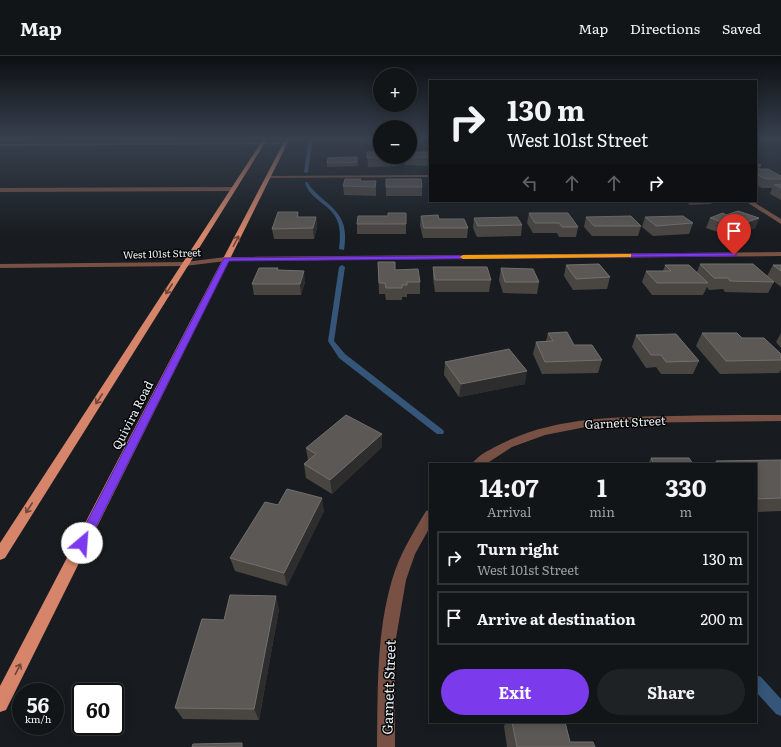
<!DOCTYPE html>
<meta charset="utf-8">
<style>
:root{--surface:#121518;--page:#1f2225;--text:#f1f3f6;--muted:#9c9fa2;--line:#313437;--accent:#7c3aed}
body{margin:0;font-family:Literata,serif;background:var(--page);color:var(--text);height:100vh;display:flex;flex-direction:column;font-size:15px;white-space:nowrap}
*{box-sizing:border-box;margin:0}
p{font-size:13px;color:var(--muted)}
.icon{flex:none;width:22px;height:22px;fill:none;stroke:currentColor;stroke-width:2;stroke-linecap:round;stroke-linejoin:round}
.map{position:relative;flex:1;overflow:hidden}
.drawer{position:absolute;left:429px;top:407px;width:328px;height:260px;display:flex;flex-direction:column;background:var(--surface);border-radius:0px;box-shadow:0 2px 10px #0003,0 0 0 1px var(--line)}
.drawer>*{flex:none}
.top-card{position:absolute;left:429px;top:24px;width:328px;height:122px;border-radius:0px;box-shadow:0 2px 10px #0003,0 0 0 1px var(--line);background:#121518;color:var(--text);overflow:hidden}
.controls{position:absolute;left:373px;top:12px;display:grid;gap:8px}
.controls a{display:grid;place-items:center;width:44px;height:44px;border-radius:50%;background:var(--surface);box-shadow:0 2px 10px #0003,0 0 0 1px var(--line);font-size:20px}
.speed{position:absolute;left:12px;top:627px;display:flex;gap:8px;font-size:20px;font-weight:700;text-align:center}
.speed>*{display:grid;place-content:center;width:52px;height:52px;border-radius:50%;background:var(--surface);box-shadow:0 2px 10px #0003,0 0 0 1px var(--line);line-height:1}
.speed small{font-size:10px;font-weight:400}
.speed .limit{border:2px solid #111;border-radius:6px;background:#fff;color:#111}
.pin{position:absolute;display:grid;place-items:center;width:34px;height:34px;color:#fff;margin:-41px -17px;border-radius:50% 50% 50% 0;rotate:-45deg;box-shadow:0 0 4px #0007}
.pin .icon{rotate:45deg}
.me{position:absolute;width:44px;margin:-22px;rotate:27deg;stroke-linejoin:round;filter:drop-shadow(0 0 3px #0008)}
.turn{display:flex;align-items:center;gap:14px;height:84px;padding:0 12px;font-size:18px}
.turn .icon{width:52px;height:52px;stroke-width:2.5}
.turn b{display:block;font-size:28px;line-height:34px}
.lanes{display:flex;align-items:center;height:38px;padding:0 12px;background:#0003;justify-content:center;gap:20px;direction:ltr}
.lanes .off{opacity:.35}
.eta{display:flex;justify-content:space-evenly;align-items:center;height:68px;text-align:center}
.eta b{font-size:24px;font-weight:700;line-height:28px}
.cta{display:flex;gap:8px;margin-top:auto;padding:8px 12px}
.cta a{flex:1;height:46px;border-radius:24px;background:var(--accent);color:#fff;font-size:16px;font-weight:700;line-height:46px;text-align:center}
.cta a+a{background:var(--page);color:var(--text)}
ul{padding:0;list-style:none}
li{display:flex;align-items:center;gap:12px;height:54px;margin:0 8px 6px;padding:0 4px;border:2px solid var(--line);border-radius:0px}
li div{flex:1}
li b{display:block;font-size:15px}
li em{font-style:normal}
header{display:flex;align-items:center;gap:24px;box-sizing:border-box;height:56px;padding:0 20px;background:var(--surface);border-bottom:1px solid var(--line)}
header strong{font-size:19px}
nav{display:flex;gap:22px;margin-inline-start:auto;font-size:14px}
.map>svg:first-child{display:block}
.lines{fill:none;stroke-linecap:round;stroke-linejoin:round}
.stream{fill:#355678;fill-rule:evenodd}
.street{fill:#795144;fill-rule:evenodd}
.primary{fill:#d7856a;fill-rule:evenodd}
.wall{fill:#494642}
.shaded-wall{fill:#2e2d2d}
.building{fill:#5b5855;stroke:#72706e}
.oneway{stroke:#6e4639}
.route{fill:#7c3aed;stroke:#51269a}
.slow{fill:#f59e0b}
.labels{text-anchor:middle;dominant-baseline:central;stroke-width:3;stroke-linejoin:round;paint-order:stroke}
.far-street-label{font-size:10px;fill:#eceff2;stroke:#050708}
.street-label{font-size:12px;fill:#eceff2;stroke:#050708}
.near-street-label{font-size:14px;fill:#eceff2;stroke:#050708}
</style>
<header>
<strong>Map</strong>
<nav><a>Map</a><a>Directions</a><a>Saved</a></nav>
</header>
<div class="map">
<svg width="781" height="691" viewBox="0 0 781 691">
<rect width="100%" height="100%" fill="#181c20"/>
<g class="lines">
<!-- stream -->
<path class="stream" d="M 309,82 L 313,82 L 308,116 L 306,117 L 304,116 Z
M 305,126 L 307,126 C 320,146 344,152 345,178 C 345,184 345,189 344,194 L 339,193 C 340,184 341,173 337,164 C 331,148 308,143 305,126 Z
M 342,209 L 345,211 L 334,285 L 345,298 L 443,374 L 444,376 L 443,378 L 437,378 L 339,302 L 328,285 L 339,211 Z
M 756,619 L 761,621 L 781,643 L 781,660 L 776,658 L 756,636 Z"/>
<!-- street -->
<path class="street" d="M 286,86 L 285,88 L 0,90 L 0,88 Z
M 430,119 L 430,121 L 268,122 L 266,121 L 268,120 Z
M 0,132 L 233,131 L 236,133 L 233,135 L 0,136 Z
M 745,145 L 752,145 L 781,163 L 781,168 Z
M 781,196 L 781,200 L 226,205 L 185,210 L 0,212 L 0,208 L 185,206 L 226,201 Z
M 781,359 L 781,365 L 614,367 L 596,369 L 545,379 L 512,391 L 486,408 L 472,408 C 477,400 489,394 497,390 C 551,361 614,361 675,360 C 710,359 746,359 781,359 Z
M 430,454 L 430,471 L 415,498 L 406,524 L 395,588 L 395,691 L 377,691 C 378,635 376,578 392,524 C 399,499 413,477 426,455 Z"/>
<!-- primary -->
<path class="primary" d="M 264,82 L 268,82 L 5,502 L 0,504 L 0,487 Z
M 286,82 L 290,82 L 6,654 L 0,656 L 0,630 Z"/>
</g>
<!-- wall -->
<path class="wall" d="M 353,82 L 380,82 L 372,89 L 353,85 Z
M 428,82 L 430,82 L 430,86 L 429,86 Z
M 756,82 L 781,82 L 781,86 L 778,86 L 771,83 L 770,86 L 757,86 L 756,87 Z
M 367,96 L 397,102 L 397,110 L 368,111 Z
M 430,96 L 430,110 L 405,109 L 405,101 L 410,101 Z
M 357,101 L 358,110 L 327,111 L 327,107 Z
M 756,107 L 761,109 L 760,113 L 781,120 L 781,144 L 770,138 L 772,132 L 762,132 L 756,129 Z
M 429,122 L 430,122 L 430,136 L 428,131 Z
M 386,123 L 422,131 L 422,140 L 386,140 Z
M 376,125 L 376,140 L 344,139 L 343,130 Z
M 685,145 L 713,145 L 711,148 L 690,149 Z
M 298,156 L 299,161 L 316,161 L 317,171 L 314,183 L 274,183 L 272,173 Z
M 529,157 L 578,171 L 576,181 L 559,181 L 557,177 L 533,177 L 527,167 Z
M 726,159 L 759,162 L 755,172 L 730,180 L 706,172 L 710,162 Z
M 421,160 L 468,172 L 467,182 L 423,182 L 420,169 Z
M 586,161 L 641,170 L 638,180 L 592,180 L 584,171 Z
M 645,161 L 693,167 L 689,178 L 653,180 L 642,171 Z
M 474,162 L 522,169 L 521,180 L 477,181 L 473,172 Z
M 357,168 L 406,168 L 406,178 L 357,178 Z
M 378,206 L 395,214 L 420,226 L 420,238 L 407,238 L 407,241 L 402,241 L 402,244 L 386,244 L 385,238 L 379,238 Z
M 700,208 L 774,226 L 768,237 L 725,236 L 723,233 L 709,234 L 707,231 L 703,239 L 652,239 L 642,226 L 646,215 L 663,215 L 665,209 L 697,216 Z
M 566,209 L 610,221 L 607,233 L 573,234 L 564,220 Z
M 773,209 L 781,209 L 781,231 L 767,220 Z
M 433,211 L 491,224 L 489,236 L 435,236 L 433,222 Z
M 501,212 L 539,226 L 537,238 L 503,237 L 499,224 Z
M 278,214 L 305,226 L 301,239 L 254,239 L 252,228 Z
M 548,277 L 574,289 L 602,304 L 598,317 L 542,318 L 533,298 L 536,286 L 546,285 Z
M 702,277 L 742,282 L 781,298 L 781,314 L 779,317 L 720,318 L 696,290 Z
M 781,277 L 781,292 L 776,286 Z
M 636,279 L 699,305 L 693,318 L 661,318 L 656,311 L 646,312 L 632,291 Z
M 445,306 L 525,328 L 459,341 L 444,319 Z
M 382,391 L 332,438 L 306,422 L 304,408 L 308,404 L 306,392 Z
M 651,402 L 693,408 L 648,408 Z
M 781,404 L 781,455 L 756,456 L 756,408 L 714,408 L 716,405 Z
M 278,449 L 324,455 L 287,530 L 235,515 L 230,502 Z
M 279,553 L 259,664 L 183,663 L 175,652 L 224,564 Z
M 506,666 L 565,666 L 570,686 L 595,691 L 507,691 L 504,670 Z"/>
<!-- shaded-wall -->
<path class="shaded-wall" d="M 380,83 L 380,86 L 372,89 L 372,85 Z
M 422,84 L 422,88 L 410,88 L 410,85 Z
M 316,161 L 317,171 L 314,183 L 313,172 Z
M 759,162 L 755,172 L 730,180 L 735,170 Z
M 304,215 L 305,226 L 301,239 L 300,228 Z
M 527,315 L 525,328 L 459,341 L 461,328 Z
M 382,378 L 382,391 L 332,438 L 330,424 Z
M 322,442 L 324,455 L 287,530 L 284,517 Z
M 276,540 L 279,553 L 259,664 L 254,653 Z"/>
<!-- building -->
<path class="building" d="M 359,82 L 380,82 L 380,83 L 372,85 Z
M 410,82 L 420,82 L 422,84 L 410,85 Z
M 367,96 L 380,96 L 380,101 L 397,101 L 397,102 L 367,102 Z
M 410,96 L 430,96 L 430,101 L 405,101 L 410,101 Z
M 357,101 L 357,106 L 327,107 L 328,102 Z
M 756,107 L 761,109 L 756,109 Z
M 756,113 L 768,113 L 781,120 L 781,123 L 766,123 L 756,118 Z
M 345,123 L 361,123 L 360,125 L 376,125 L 375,131 L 343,130 Z
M 386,123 L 421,123 L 422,131 L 386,131 Z
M 781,128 L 781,132 L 774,129 Z
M 738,155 L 759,162 L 735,170 L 710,162 L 723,157 L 726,159 Z
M 278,156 L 298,156 L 297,161 L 316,161 L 313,172 L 272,173 Z
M 388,157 L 406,157 L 406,168 L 357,168 L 358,160 L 388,160 Z
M 529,157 L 568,157 L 578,171 L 562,171 L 559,167 L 535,167 Z
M 438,159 L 439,163 L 464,163 L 468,172 L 424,172 L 421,160 Z
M 631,160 L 641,170 L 594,170 L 586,161 Z
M 683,160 L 693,167 L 656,170 L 645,161 Z
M 517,161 L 522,169 L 478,170 L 474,162 Z
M 378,206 L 395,206 L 395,214 L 418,213 L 420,226 L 407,226 L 407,229 L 402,229 L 402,232 L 386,232 L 385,227 L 379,227 Z
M 599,208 L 610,221 L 576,223 L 566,209 Z
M 700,208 L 753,208 L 774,226 L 730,225 L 728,222 L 714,222 Z
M 665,209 L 689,209 L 708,227 L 657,227 L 646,215 L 671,215 Z
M 773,209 L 781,209 L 781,215 Z
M 433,211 L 487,211 L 491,224 L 435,224 Z
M 259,212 L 278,212 L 277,214 L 304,215 L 300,228 L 252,228 Z
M 501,212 L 533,213 L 539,226 L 505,226 Z
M 567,276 L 574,289 L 592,289 L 602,304 L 545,306 L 536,286 L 553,285 L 548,277 Z
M 702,277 L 737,277 L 742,282 L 764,282 L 781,298 L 781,304 L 726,305 Z
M 676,278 L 699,305 L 666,306 L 661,299 L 651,299 L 636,279 Z
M 509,293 L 527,315 L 461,328 L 445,306 Z
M 346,359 L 382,378 L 330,424 L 304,408 L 316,398 L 306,392 Z
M 651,402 L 689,402 L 693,408 L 654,408 Z
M 781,404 L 781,442 L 756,443 L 756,408 L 718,408 L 716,405 Z
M 287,433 L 322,442 L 284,517 L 230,502 L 265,446 L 278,449 Z
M 230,539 L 276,540 L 254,653 L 175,652 L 202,563 L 224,564 Z
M 512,666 L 565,666 L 570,686 L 593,686 L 595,691 L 517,691 Z
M 242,687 L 242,691 L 192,691 L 193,688 Z"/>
<!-- one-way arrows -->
<defs><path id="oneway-shaft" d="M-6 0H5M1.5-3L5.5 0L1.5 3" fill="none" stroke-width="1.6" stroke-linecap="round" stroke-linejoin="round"/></defs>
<g class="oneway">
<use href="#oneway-shaft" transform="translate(236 185) rotate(-63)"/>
<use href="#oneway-shaft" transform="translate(169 233) rotate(123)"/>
<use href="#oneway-shaft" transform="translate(99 343) rotate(123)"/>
<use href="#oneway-shaft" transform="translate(29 452) rotate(123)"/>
<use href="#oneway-shaft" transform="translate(18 613) rotate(-63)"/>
</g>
<!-- sky -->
<linearGradient id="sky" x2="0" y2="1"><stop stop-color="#0d0f12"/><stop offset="0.46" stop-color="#37404e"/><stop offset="1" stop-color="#37404e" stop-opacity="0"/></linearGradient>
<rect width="781" height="179" fill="url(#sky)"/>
<!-- route -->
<path class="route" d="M 734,197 L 736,197 L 736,200 L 229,205 L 86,491 L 82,492 L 78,491 L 76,487 L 224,202 Z"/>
<!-- slow -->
<path class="slow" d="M 628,198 L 631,198 L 631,201 L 463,203 L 460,201 L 463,199 Z"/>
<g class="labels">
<!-- far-street labels -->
<g class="far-street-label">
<text transform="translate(162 197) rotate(-2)">West 101st Street</text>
</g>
<!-- street labels -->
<g class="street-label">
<text transform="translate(132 359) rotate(-63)">Quivira Road</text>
<text transform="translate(625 366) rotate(-3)">Garnett Street</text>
</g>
<!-- near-street labels -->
<g class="near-street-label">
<text transform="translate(388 631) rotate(-88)">Garnett Street</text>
</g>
</g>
</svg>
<div class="controls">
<a>+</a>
<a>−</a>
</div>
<div class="speed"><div>56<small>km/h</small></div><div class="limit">60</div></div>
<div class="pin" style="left:734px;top:199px;background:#d93025"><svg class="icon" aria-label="arrive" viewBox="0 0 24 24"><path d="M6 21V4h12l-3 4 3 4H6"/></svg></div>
<svg class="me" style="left:82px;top:487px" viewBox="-20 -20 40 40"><circle r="19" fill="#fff"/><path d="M0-13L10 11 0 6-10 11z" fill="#7c3aed"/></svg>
<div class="top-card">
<div class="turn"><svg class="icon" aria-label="right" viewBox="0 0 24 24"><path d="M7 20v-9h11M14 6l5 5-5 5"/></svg><div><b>130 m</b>West 101st Street</div></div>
<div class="lanes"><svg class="icon off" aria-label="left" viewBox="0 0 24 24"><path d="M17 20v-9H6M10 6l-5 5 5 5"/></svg><svg class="icon off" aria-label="ahead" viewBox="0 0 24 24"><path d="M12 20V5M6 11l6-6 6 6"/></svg><svg class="icon off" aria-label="ahead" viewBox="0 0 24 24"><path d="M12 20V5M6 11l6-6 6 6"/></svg><svg class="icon" aria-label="right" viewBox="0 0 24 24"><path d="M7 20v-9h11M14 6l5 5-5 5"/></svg></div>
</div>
<section class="drawer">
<div class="eta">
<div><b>14:07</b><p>Arrival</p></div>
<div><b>1</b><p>min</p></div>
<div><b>330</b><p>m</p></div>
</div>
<ul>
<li><svg class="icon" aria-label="right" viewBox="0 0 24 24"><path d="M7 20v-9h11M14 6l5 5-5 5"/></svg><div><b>Turn right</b><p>West 101st Street</p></div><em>130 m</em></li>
<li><svg class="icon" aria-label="arrive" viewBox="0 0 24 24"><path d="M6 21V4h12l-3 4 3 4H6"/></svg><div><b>Arrive at destination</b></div><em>200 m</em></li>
</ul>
<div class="cta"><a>Exit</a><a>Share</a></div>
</section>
</div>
